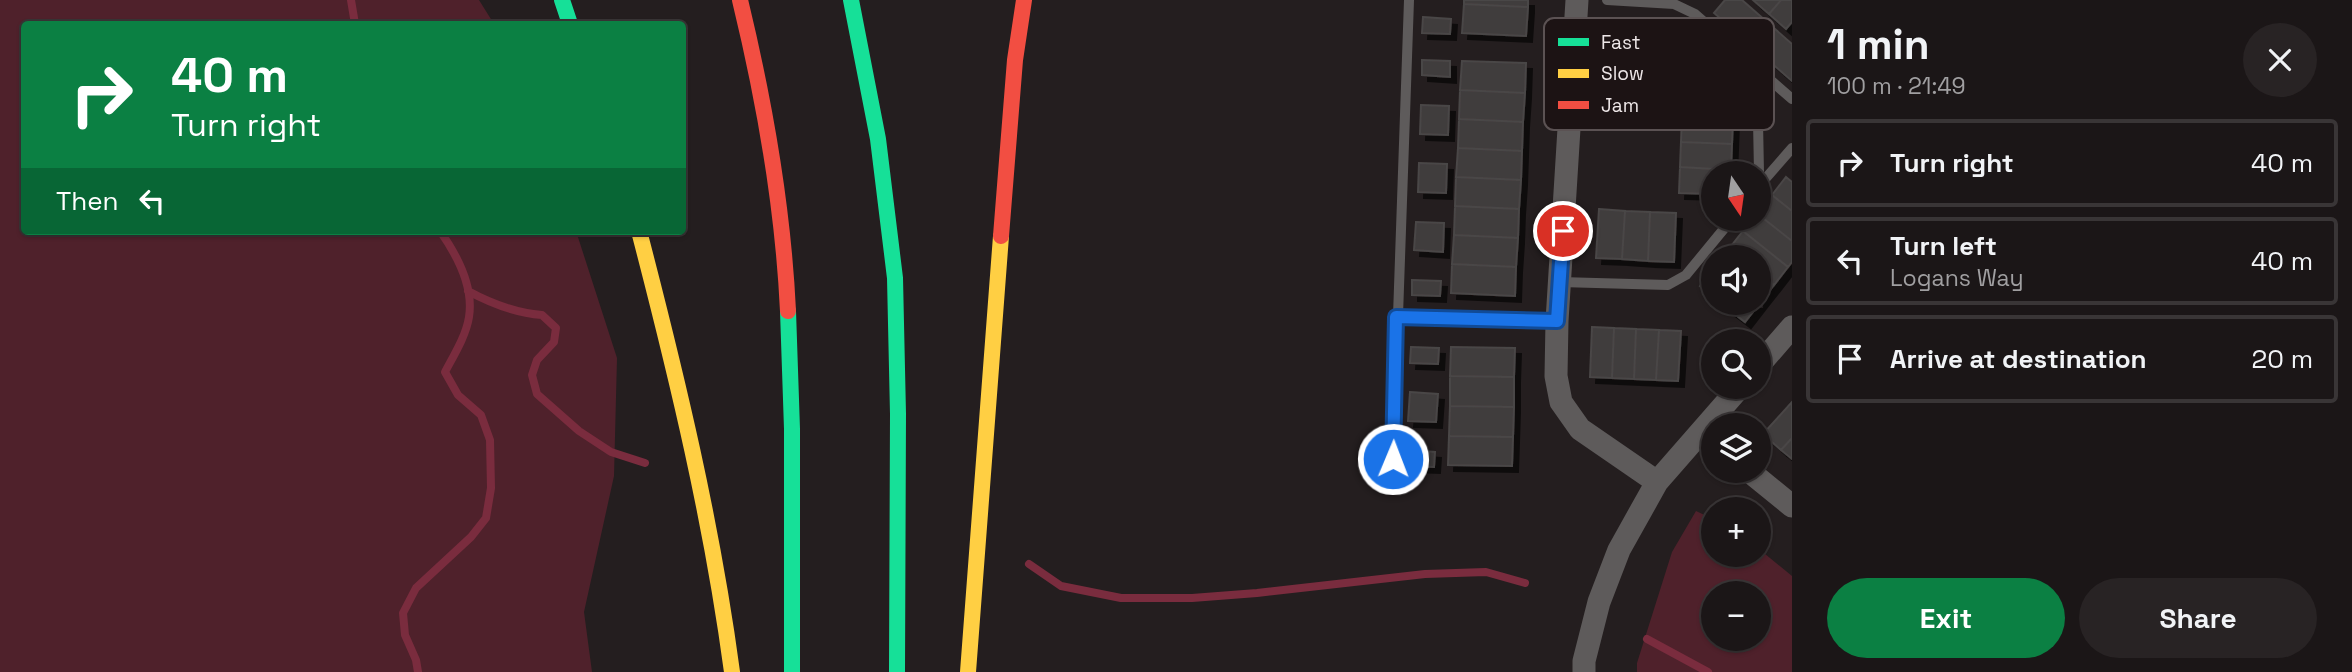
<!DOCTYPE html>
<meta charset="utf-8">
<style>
:root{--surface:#1b1617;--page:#282324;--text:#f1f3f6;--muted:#a09fa1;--line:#393536;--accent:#0b8043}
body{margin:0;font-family:"Space Grotesk",sans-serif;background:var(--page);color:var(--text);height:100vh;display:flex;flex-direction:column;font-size:26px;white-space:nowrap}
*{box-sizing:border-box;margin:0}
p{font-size:23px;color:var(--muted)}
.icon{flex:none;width:38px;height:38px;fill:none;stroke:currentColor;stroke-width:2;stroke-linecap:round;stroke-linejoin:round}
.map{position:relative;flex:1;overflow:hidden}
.panel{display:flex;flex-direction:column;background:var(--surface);width:560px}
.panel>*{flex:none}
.top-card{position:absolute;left:21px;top:21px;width:665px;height:214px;border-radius:7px;box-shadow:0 2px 5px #0004,0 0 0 2px var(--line);background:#0b8043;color:#fff;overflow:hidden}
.needle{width:46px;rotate:167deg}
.fabs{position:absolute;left:1701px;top:161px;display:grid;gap:14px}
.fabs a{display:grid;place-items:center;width:70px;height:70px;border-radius:50%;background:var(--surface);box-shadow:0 2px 5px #0004,0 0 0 2px var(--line);font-size:35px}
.pin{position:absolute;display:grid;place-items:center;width:60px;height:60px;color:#fff;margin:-30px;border:4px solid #fff;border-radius:50%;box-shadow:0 2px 7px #0007}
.me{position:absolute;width:77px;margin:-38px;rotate:1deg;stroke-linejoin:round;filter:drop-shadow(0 0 5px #0008)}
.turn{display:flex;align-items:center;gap:24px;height:147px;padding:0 35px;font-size:32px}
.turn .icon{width:91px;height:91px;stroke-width:2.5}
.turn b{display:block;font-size:49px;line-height:60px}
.then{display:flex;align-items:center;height:66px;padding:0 35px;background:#0003;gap:14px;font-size:26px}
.round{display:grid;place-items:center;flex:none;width:74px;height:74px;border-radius:37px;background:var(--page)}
.summary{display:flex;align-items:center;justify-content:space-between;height:119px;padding:0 35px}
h1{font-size:42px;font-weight:600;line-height:52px}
.cta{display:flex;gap:14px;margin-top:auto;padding:14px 35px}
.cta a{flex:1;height:80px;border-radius:42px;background:var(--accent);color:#fff;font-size:28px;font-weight:600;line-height:80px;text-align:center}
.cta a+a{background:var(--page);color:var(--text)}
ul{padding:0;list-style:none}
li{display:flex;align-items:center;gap:21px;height:88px;margin:0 14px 10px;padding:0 21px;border:4px solid var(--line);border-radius:7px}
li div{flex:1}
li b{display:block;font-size:26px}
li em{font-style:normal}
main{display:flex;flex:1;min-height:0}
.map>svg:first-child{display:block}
.green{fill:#4f212b;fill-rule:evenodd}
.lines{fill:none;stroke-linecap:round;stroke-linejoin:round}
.stream{stroke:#7a2c3e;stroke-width:8}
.building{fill:#413d3e;stroke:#4a4646;stroke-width:2;filter:url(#shadow)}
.lane{stroke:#5e5b5b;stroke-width:10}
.street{stroke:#5e5b5b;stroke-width:23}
.fast{stroke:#16e098;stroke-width:16}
.slow{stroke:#ffcf43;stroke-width:16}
.jam{stroke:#f24e42;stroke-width:16}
.route-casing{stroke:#114b97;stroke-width:18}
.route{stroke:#1a73e8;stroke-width:12}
.key{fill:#1c1314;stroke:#5b5253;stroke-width:2}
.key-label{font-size:19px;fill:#ede6e7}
</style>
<main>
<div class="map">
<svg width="1792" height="672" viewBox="0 0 1792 672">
<defs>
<filter id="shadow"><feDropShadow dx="6" dy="6" stdDeviation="0" flood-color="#0009"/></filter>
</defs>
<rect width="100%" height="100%" fill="#241e1f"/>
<!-- green -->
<path class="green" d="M 0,0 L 479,0 L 494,24 L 24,24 L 24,231 L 576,231 L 617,358 L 614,476 L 584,612 L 592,672 L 0,672 Z
M 1696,511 L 1713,519 L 1713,555 L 1759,555 L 1759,549 L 1792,576 L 1792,672 L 1637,672 L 1637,663 L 1672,552 ZM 1713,593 L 1759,593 L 1759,639 L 1713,639 Z"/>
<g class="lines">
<!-- stream -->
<path class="stream" d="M 351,0 L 355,24
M 468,291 C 492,304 515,313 542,315 L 556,328 L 554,342 L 537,360 L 532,375 L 537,394 L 579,431 L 611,452 L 645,463
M 1029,564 L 1061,586 L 1121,598 L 1192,598 L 1257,593 L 1425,574 L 1486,572 L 1525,583
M 1647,639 L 1708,672
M 418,672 L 416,660 L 405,635 L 403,613 L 416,588 L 471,537 L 486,518 L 491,488 L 490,440 L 481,415 L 458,395 L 445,372 C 454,355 466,336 469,317 C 474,286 457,255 440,231"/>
</g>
<!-- building -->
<path class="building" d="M 1464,0 L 1528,0 L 1528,7 L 1464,4 Z
M 1725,0 L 1742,0 L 1792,44 L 1792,81 L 1714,13 Z
M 1753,0 L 1781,0 L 1769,14 Z
M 1781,0 L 1792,0 L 1792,22 L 1786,29 L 1769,14 Z
M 1464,4 L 1528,7 L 1526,36 L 1462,33 Z
M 1423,17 L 1451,19 L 1450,34 L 1422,33 Z
M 1422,60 L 1450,61 L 1450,77 L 1422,75 Z
M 1462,61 L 1526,63 L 1525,93 L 1460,90 Z
M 1460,90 L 1525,93 L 1523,122 L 1459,119 Z
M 1421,105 L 1449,106 L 1448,135 L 1420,134 Z
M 1682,116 L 1733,118 L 1732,144 L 1681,142 Z
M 1459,119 L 1523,122 L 1522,151 L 1458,148 Z
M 1681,142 L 1732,144 L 1731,170 L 1680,167 Z
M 1458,148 L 1522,151 L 1521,180 L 1456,177 Z
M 1419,163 L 1447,164 L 1446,193 L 1418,192 Z
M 1680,167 L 1731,170 L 1731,173 L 1713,173 L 1713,194 L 1679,193 Z
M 1456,177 L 1521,180 L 1519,209 L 1455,206 Z
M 1786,177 L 1792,182 L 1792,211 L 1772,195 Z
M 1772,195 L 1792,211 L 1792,241 L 1759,215 L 1759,212 Z
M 1455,206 L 1519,209 L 1518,238 L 1454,235 Z
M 1599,209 L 1625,211 L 1622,259 L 1596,258 Z
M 1625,211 L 1650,212 L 1648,261 L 1622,259 Z
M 1650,212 L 1676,213 L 1674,262 L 1648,261 Z
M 1759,215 L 1792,241 L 1792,262 L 1788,267 L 1743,231 L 1753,219 L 1759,219 Z
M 1416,222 L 1444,223 L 1443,252 L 1414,250 Z
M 1743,231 L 1788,267 L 1774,285 L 1759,274 L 1759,257 L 1738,257 L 1728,250 Z
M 1454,235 L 1518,238 L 1516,267 L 1452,264 Z
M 1452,264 L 1516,267 L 1515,296 L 1451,293 Z
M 1713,269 L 1713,297 L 1700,286 Z
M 1759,274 L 1774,285 L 1759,304 L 1758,303 Z
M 1412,280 L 1441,281 L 1440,296 L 1412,295 Z
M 1720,303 L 1758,303 L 1759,304 L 1745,322 Z
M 1592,327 L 1614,328 L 1612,378 L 1590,377 Z
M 1614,328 L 1636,329 L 1634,379 L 1612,378 Z
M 1636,329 L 1659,330 L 1656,380 L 1634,379 Z
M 1659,330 L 1681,331 L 1678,381 L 1656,380 Z
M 1411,347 L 1439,348 L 1438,364 L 1410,363 Z
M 1451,347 L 1515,348 L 1514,377 L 1450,376 Z
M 1450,376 L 1514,377 L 1514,407 L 1450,406 Z
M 1410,392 L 1438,394 L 1436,422 L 1408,421 Z
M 1792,402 L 1792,438 L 1781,450 L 1763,434 Z
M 1450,406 L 1514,407 L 1513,437 L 1449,436 Z
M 1449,436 L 1513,437 L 1512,466 L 1448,465 Z
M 1792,438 L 1792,459 L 1781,450 Z
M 1407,450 L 1435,452 L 1434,467 L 1406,466 Z"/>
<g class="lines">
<!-- lane -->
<path class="lane" d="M 1607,0 L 1674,4 L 1695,14 L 1792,99
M 1757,68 L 1759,173
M 1759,186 L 1792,148
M 1560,282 L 1668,285 L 1686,275 L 1732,219
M 1397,317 L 1557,321
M 1393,459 L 1409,0"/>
<!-- street -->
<path class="street" d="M 1577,0 L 1557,321 L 1556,376 L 1561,402 L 1580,429 L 1657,482
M 1759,365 L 1792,327
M 1749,471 L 1792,506
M 1584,672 L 1584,661 L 1599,602 L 1619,550 L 1657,482 L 1740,387"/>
<!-- fast -->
<path class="fast" d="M 562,0 L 570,24
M 851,0 L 878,139 L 895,278 L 898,414 L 897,672
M 788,311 L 792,429 L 792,672"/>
<!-- slow -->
<path class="slow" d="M 639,231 C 677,377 712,522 732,672
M 968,672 L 1001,236"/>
<!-- jam -->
<path class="jam" d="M 740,0 C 765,103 783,205 788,311
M 1001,236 L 1015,60 L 1024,0"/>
</g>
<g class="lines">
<defs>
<path id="route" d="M 1393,459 L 1396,317 L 1557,321 L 1563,231"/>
</defs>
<!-- route casing -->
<use href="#route" class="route-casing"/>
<!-- route -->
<use href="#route" class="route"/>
</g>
<!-- legend -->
<rect x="1544" y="18" width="230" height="112" rx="10" class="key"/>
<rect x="1558" y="38" width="31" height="8" fill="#16e098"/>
<rect x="1558" y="69" width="31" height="9" fill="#ffcf43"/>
<rect x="1558" y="101" width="31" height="8" fill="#f24e42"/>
<g class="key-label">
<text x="1601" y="49">Fast</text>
<text x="1601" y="80">Slow</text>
<text x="1601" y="112">Jam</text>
</g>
</svg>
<div class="fabs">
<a><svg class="needle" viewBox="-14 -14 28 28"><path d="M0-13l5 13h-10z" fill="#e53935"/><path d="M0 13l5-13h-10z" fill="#a09fa1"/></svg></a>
<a><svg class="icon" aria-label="sound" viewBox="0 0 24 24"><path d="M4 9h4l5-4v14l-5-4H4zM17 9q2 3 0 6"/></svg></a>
<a><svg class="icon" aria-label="search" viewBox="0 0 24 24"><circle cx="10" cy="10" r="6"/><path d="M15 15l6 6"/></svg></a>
<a><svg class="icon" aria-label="layers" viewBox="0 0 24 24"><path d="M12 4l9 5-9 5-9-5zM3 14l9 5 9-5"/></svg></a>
<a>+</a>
<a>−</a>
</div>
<div class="pin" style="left:1563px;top:231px;background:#d93025"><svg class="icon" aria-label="arrive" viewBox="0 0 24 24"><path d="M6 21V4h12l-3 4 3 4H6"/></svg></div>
<svg class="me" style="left:1393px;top:459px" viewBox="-20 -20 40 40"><circle r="17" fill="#1a73e8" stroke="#fff" stroke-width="3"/><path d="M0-11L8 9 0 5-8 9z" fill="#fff"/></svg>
<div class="top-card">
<div class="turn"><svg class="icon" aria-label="right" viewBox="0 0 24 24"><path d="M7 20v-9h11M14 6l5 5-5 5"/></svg><div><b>40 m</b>Turn right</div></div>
<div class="then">Then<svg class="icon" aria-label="left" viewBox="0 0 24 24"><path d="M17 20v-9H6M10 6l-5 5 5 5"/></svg></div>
</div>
</div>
<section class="panel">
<div class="summary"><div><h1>1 min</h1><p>100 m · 21:49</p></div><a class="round"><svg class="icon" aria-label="close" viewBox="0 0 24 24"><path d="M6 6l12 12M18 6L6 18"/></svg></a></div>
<ul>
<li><svg class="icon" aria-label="right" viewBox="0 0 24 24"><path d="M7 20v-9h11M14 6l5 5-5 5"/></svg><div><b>Turn right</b></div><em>40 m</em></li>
<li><svg class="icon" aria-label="left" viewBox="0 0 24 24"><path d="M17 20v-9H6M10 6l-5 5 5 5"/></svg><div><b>Turn left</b><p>Logans Way</p></div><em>40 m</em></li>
<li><svg class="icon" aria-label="arrive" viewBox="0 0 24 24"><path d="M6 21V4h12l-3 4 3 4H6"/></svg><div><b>Arrive at destination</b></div><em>20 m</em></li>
</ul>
<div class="cta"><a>Exit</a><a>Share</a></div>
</section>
</main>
